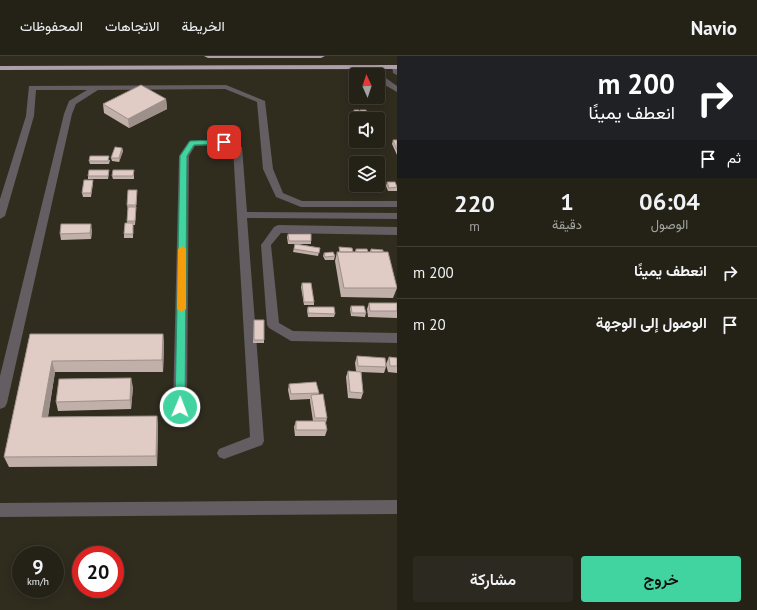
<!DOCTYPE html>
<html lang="ar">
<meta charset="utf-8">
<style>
:root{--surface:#242217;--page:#2c2a20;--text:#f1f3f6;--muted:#a3a4a1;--line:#413f36;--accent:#42d4a0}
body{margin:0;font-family:"PT Sans",Vazirmatn,sans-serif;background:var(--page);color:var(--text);direction:rtl;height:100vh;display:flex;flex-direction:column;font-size:15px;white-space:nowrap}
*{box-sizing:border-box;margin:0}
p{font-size:13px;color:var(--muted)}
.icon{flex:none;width:22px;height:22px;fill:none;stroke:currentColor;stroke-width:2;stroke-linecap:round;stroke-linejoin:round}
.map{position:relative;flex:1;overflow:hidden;direction:ltr}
.side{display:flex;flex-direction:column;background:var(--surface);width:360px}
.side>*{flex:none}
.top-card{background:#202124;color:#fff;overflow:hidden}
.needle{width:26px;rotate:357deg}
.tools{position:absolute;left:349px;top:12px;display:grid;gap:8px}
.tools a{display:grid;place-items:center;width:36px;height:36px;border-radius:4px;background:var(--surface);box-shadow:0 2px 10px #0003,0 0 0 1px var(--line);font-size:20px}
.speed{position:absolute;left:12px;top:490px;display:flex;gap:8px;font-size:20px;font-weight:700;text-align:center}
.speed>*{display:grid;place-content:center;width:52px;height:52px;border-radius:50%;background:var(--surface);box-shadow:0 2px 10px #0003,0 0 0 1px var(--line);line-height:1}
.speed small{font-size:10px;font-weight:400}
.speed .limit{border:6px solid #d22;background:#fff;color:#111}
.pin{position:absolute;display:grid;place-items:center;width:34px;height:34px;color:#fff;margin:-17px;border-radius:8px;box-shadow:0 2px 6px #0006}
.me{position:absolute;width:44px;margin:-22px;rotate:1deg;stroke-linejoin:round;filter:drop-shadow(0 0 3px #0008)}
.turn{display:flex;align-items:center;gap:14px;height:84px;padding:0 16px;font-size:18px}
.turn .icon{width:52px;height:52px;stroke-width:2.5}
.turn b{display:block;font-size:28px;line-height:34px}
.then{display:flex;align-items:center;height:38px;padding:0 16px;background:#0003;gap:8px;font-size:15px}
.eta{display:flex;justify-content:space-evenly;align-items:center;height:68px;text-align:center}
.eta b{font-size:24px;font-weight:600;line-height:28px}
.primary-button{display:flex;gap:8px;margin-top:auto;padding:8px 16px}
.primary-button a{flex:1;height:46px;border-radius:4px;background:var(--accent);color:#111;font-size:16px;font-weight:600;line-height:46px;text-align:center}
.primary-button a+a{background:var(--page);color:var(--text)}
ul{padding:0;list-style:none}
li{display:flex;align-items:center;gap:12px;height:52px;padding:0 16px;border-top:1px solid var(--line)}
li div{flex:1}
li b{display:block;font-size:15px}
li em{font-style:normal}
header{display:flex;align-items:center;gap:24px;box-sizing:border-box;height:56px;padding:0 20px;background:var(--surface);border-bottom:1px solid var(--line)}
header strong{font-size:19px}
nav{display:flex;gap:22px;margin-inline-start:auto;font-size:14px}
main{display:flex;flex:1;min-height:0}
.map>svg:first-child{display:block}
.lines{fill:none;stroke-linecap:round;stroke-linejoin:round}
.minor{fill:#645d62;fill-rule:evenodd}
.highway{fill:#af9faa;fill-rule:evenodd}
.wall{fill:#c1afa9}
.shaded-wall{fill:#9d8f8a}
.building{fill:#e0ccc5;stroke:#9d8f8a}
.route{fill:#42d4a0;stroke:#2b8a68}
.slow{fill:#f59e0b}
</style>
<header>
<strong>Navio</strong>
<nav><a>الخريطة</a><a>الاتجاهات</a><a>المحفوظات</a></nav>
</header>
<main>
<section class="side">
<div class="top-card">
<div class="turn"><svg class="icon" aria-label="right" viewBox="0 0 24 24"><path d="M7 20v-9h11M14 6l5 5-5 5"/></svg><div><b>200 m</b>انعطف يمينًا</div></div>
<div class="then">ثم<svg class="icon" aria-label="arrive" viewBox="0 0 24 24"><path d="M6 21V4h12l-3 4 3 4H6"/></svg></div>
</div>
<div class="eta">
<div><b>06:04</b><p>الوصول</p></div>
<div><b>1</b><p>دقيقة</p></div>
<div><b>220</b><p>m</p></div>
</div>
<ul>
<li><svg class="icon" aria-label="right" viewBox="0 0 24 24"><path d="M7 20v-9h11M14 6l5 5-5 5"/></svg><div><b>انعطف يمينًا</b></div><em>200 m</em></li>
<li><svg class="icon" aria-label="arrive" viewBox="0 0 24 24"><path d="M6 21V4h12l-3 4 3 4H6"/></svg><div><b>الوصول إلى الوجهة</b></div><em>20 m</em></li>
</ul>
<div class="primary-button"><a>خروج</a><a>مشاركة</a></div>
</section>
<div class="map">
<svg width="397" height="554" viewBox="0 0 397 554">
<rect width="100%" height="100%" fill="#302d1f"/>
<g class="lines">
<!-- minor -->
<path class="minor" d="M 392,9 L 397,9 L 397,19 L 393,17 Z
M 363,10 L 369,10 L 397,30 L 397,36 L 378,25 L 378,19 L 370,19 L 363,14 Z
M 226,29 L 265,45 L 273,113 L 283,137 L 302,145 L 397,145 L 397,151 L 301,151 L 276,141 L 263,113 L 257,46 L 225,33 L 98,34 L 76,48 L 72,58 L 7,347 L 5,351 L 0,353 L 0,320 L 64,58 L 69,45 L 87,34 L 36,34 L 34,60 L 5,160 L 0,163 L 0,143 L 26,60 L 29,30 Z
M 224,83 L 242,91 L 247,156 L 397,157 L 397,163 L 247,162 L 264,385 L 262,389 L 224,403 L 219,401 L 217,397 L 219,393 L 250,381 L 233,92 L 223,89 L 195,90 L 189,100 L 187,351 L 185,355 L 180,357 L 175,355 L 173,351 L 179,100 L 189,85 Z
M 278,169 L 397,171 L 397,179 L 281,177 L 271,189 L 279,267 L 293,275 L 397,277 L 397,287 L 291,285 L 269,272 L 267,269 L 261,189 L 274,171 Z
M 397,444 L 397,458 L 0,461 L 0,447 Z"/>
<!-- highway -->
<path class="highway" d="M 204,0 L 325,0 L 321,2 L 208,2 Z
M 397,9 L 397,13 L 0,14 L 0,10 Z"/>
</g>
<!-- wall -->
<path class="wall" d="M 369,41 L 378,41 L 380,44 L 379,48 L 372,48 Z
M 166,43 L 167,53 L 129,72 L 104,57 L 103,48 Z
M 354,54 L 360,56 L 360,54 L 369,63 L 356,63 L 356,68 L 353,57 Z
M 369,56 L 376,62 L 376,63 L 369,63 L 368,59 Z
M 393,84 L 397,84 L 397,99 L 392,88 Z
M 122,92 L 123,95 L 119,106 L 112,105 L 111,102 Z
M 110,104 L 109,108 L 90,108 L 89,105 Z
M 109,117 L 108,123 L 88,123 L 88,120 Z
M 134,117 L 134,123 L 113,123 L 112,120 Z
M 93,124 L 93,127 L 91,141 L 83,141 L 82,137 Z
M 387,126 L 397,131 L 397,135 L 388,135 L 386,130 Z
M 137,137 L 135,169 L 133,169 L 133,182 L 124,182 L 124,178 L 127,167 L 128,153 L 127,149 Z
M 92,174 L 91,183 L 61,184 L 60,178 Z
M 288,178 L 311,185 L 311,188 L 297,188 L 320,192 L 318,200 L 293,196 L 295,188 L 288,188 L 287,181 Z
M 339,191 L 353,196 L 355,196 L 356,193 L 368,196 L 370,196 L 371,193 L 383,196 L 397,232 L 393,242 L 341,241 L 335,205 L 337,196 L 339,196 Z
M 324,197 L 335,200 L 334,204 L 325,204 L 323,200 Z
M 302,227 L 314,246 L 314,249 L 304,249 L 301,231 Z
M 369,247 L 397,247 L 397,262 L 368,261 L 367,253 Z
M 351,250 L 366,257 L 365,261 L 351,260 L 350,253 Z
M 308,251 L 335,258 L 334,261 L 308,261 L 307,254 Z
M 254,264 L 264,284 L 264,287 L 253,287 Z
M 30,278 L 163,278 L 164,289 L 163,316 L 55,316 L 48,361 L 157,360 L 158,371 L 157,410 L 9,411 L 4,401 Z
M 357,300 L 386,311 L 384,317 L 361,316 L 363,337 L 361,343 L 348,342 L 346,321 L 348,315 L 356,315 L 355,307 Z
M 389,301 L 397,302 L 397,317 L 388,316 L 386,308 Z
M 289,328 L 319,337 L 318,339 L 327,362 L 326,367 L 327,374 L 325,380 L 295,380 L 294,371 L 296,365 L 313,365 L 310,345 L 310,343 L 290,344 L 288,334 Z
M 133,331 L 131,353 L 58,355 L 56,346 Z"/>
<!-- shaded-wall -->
<path class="shaded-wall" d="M 166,43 L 167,53 L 129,72 L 128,63 Z
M 122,92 L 123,95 L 119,106 L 119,102 Z
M 91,168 L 92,174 L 91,183 L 90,177 Z
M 163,278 L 164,289 L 163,316 L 162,304 Z
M 52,305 L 55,316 L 46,371 L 42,361 Z
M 131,322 L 133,331 L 131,353 L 130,344 Z
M 157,360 L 158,371 L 157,410 L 156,400 Z"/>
<!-- building -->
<path class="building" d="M 141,29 L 166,43 L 128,63 L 103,48 Z
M 378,39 L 380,44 L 372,44 L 371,41 L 378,41 Z
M 354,54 L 359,54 L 362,63 L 356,63 Z
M 360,54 L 366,54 L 369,63 L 363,63 Z
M 369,56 L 375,56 L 376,62 L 371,62 Z
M 393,84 L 397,84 L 397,94 Z
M 115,91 L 122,92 L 119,102 L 111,102 Z
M 90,100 L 109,100 L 108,105 L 89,105 Z
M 89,114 L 109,114 L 108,120 L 88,120 Z
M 113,114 L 134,114 L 133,120 L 112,120 Z
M 84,124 L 93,124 L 91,137 L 82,137 Z
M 387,126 L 395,126 L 397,131 L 389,132 Z
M 128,134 L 137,134 L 136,149 L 127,149 Z
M 128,151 L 136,151 L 135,165 L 127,165 Z
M 125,167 L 133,167 L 133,178 L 124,178 Z
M 61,168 L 91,168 L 90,177 L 60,178 Z
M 288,178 L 311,178 L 311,185 L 289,185 Z
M 295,188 L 320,192 L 319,197 L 294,193 Z
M 339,191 L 352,192 L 353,196 L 340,196 Z
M 356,193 L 367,193 L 368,196 L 356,196 Z
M 371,193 L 383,194 L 383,196 L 371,196 Z
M 333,196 L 335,200 L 325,201 L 324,197 Z
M 337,196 L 388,196 L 397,232 L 344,232 Z
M 302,227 L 311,227 L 314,246 L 304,246 Z
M 369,247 L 397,247 L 397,255 L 370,255 Z
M 351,250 L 364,250 L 366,257 L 352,257 Z
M 308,251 L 334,251 L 335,258 L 308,257 Z
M 254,264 L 264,264 L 264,284 L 254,284 Z
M 30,278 L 163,278 L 162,304 L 52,305 L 42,361 L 157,360 L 156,400 L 4,401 Z
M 357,300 L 385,302 L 386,311 L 358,310 Z
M 389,301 L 397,302 L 397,310 L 390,310 Z
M 348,315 L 361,316 L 363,337 L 350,336 Z
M 131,322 L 130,344 L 56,346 L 59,323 Z
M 316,326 L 319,337 L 291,338 L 289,328 Z
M 323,338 L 327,362 L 315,362 L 311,339 Z
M 296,365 L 325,365 L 327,374 L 296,374 Z"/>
<!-- route -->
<path class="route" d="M 224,84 L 228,86 L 227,88 L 194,89 L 187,100 L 185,351 L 180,355 L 175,351 L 180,100 L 190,85 Z"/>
<!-- slow -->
<path class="slow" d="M 182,190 L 186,193 L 186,253 L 181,256 L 177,253 L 178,193 Z"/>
</svg>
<div class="tools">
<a><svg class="needle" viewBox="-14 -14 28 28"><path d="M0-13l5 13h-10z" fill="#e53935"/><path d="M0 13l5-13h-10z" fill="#a3a4a1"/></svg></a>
<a><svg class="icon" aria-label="sound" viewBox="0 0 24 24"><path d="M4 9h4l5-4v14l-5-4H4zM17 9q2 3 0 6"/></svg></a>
<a><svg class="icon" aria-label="layers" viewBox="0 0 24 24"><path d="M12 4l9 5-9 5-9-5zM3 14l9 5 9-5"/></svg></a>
</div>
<div class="speed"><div>9<small>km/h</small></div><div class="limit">20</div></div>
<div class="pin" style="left:224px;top:86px;background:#d93025"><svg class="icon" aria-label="arrive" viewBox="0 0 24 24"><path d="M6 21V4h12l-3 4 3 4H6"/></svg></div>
<svg class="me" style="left:180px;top:351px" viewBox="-20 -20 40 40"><circle r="17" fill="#42d4a0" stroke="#fff" stroke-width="3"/><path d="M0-11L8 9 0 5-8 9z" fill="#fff"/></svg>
</div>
</main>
